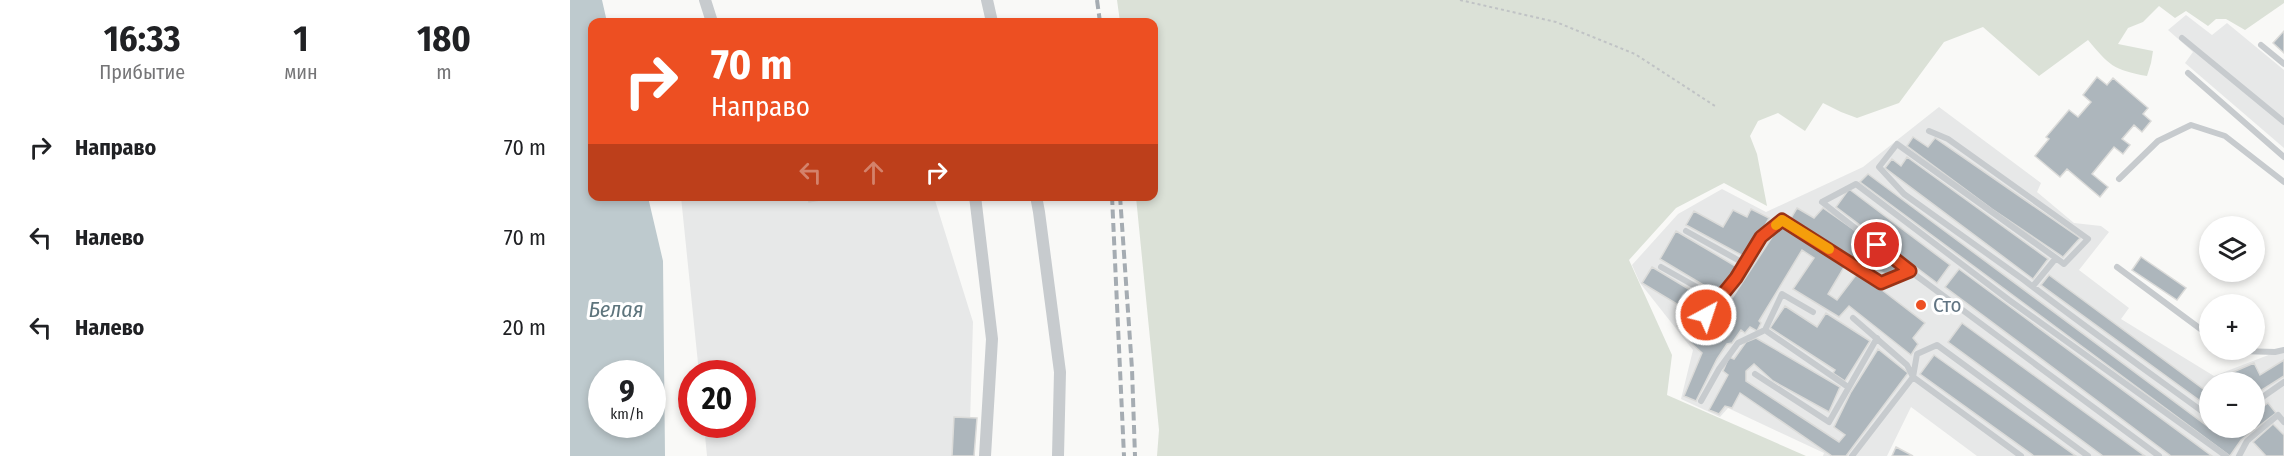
<!DOCTYPE html>
<html lang="ru">
<meta charset="utf-8">
<style>
:root{--surface:#fff;--page:#f6f6f6;--text:#202124;--muted:#757577}
body{margin:0;font-family:"Fira Sans Condensed",sans-serif;background:var(--page);color:var(--text);height:100vh;display:flex;flex-direction:column;font-size:22px;white-space:nowrap}
*{box-sizing:border-box;margin:0}
p{font-size:20px;color:var(--muted)}
.icon{flex:none;width:33px;height:33px;fill:none;stroke:currentColor;stroke-width:2;stroke-linecap:round;stroke-linejoin:round}
.map{position:relative;flex:1;overflow:hidden}
.panel{display:flex;flex-direction:column;background:var(--surface);width:570px}
.panel>*{flex:none}
.guide{position:absolute;left:18px;top:18px;width:570px;height:183px;border-radius:12px;box-shadow:0 3px 9px #0003;background:#ed4f22;color:#fff;overflow:hidden}
.buttons{position:absolute;left:1629px;top:216px;display:grid;gap:12px}
.buttons a{display:grid;place-items:center;width:66px;height:66px;border-radius:50%;background:var(--surface);box-shadow:0 3px 9px #0003;font-size:30px}
.speed{position:absolute;left:18px;top:360px;display:flex;gap:12px;font-size:30px;font-weight:700;text-align:center}
.speed>*{display:grid;place-content:center;width:78px;height:78px;border-radius:50%;background:var(--surface);box-shadow:0 3px 9px #0003;line-height:1}
.speed small{font-size:15px;font-weight:400}
.speed .limit{border:9px solid #d22;background:#fff;color:#111}
.pin{position:absolute;display:grid;place-items:center;width:51px;height:51px;color:#fff;margin:-26px;border:3px solid #fff;border-radius:50%;box-shadow:0 2px 6px #0007}
.me{position:absolute;width:66px;margin:-33px;rotate:40deg;stroke-linejoin:round;filter:drop-shadow(0 0 4px #0008)}
.turn{display:flex;align-items:center;gap:21px;height:126px;padding:0 24px;font-size:27px}
.turn .icon{width:78px;height:78px;stroke-width:2.5}
.turn b{display:block;font-size:42px;line-height:51px}
.lanes{display:flex;align-items:center;height:57px;padding:0 24px;background:#0003;justify-content:center;gap:30px;direction:ltr}
.lanes .off{opacity:.35}
.eta{display:flex;justify-content:space-evenly;align-items:center;height:102px;text-align:center}
.eta b{font-size:36px;font-weight:700;line-height:42px}
ul{padding:0;list-style:none}
li{display:flex;align-items:center;gap:18px;height:90px;padding:0 24px}
li div{flex:1}
li b{display:block;font-size:22px}
li em{font-style:normal}
main{display:flex;flex:1;min-height:0}
.map>svg:first-child{display:block}
.built{fill:#e7e8e8;fill-rule:evenodd}
.green{fill:#dbe1d7}
.water{fill:#becace;fill-rule:evenodd}
.building{fill:#adb6bc;stroke:#dbdbd9;stroke-width:1.5}
.lines{fill:none;stroke-linecap:round;stroke-linejoin:round}
.path{stroke:#c0c3c5;stroke-width:2;stroke-dasharray:3 3;stroke-linecap:butt}
.service{stroke:#c7cbce;stroke-width:6}
.minor{stroke:#c7cbce;stroke-width:12}
.rail{stroke:#a5acb2;stroke-width:4;stroke-dasharray:9 4.5;stroke-linecap:butt}
.route-casing{stroke:#9a3316;stroke-width:15}
.route{stroke:#ed4f22;stroke-width:10}
.slow{stroke:#f59e0b;stroke-width:10}
.poi-dot{fill:#ed4f22;stroke:#fff;stroke-width:2}
.labels{text-anchor:middle;dominant-baseline:central;stroke-width:6;stroke-linejoin:round;paint-order:stroke}
.poi-label{font-size:21px;fill:#627583;stroke:#fff;text-anchor:start}
.water-label{font-size:22px;font-style:italic;fill:#5e757d;stroke:#fff}
</style>
<main>
<section class="panel">
<div class="eta">
<div><b>16:33</b><p>Прибытие</p></div>
<div><b>1</b><p>мин</p></div>
<div><b>180</b><p>m</p></div>
</div>
<ul>
<li><svg class="icon" aria-label="right" viewBox="0 0 24 24"><path d="M7 20v-9h11M14 6l5 5-5 5"/></svg><div><b>Направо</b></div><em>70 m</em></li>
<li><svg class="icon" aria-label="left" viewBox="0 0 24 24"><path d="M17 20v-9H6M10 6l-5 5 5 5"/></svg><div><b>Налево</b></div><em>70 m</em></li>
<li><svg class="icon" aria-label="left" viewBox="0 0 24 24"><path d="M17 20v-9H6M10 6l-5 5 5 5"/></svg><div><b>Налево</b></div><em>20 m</em></li>
</ul>
</section>
<div class="map">
<svg width="1714" height="456" viewBox="0 0 1714 456">
<rect width="100%" height="100%" fill="#f9f9f7"/>
<!-- built -->
<path class="built" d="M 1616,15 L 1642,35 L 1657,23 L 1714,70 L 1714,148 L 1615,63 L 1623,52 L 1598,30 Z
M 1369,107 L 1471,183 L 1467,192 L 1504,223 L 1531,226 L 1539,232 L 1509,270 L 1559,308 L 1551,319 L 1644,376 L 1714,349 L 1714,456 L 1407,456 L 1341,407 L 1317,456 L 1253,456 L 1254,453 L 1158,408 L 1150,417 L 1111,399 L 1123,350 L 1070,283 L 1062,265 L 1108,214 L 1152,189 L 1196,212 L 1293,167 ZM 1640,382 L 1684,382 L 1684,428 L 1640,428 Z
M 111,197 L 364,197 L 403,322 L 399,456 L 137,456 L 134,425 L 172,424 L 172,374 L 129,373 Z"/>
<!-- green -->
<path class="green" d="M 547,0 L 1714,0 L 1714,3 L 1675,30 L 1656,19 L 1646,19 L 1638,26 L 1616,11 L 1605,18 L 1589,6 L 1573,22 L 1558,28 L 1548,44 L 1583,51 L 1581,63 L 1577,76 C 1543,70 1539,65 1518,40 L 1469,76 L 1413,27 L 1374,42 L 1329,103 L 1287,118 L 1271,112 L 1253,103 L 1235,131 L 1208,113 L 1188,121 L 1180,136 L 1187,154 L 1197,206 L 1154,183 L 1106,208 L 1059,260 L 1102,355 L 1097,395 L 1236,456 L 587,456 L 589,430 L 566,197 L 584,196 L 584,22 L 550,22 Z"/>
<!-- water -->
<path class="water" d="M 0,0 L 32,0 L 37,22 L 22,22 L 22,196 L 78,197 L 93,261 L 95,456 L 0,456 ZM 32,374 L 82,374 L 82,424 L 32,424 Z"/>
<!-- building -->
<path class="building" d="M 1714,31 L 1714,53 L 1703,43 Z
M 1527,77 L 1537,85 L 1543,78 L 1578,108 L 1573,114 L 1581,121 L 1572,132 L 1564,125 L 1552,139 L 1560,145 L 1553,154 L 1544,147 L 1522,174 L 1538,187 L 1530,197 L 1497,169 L 1490,177 L 1465,156 L 1479,139 L 1476,137 L 1499,110 L 1508,117 L 1521,102 L 1513,95 Z
M 1343,137 L 1358,147 L 1365,138 L 1510,238 L 1493,257 L 1422,209 L 1337,146 Z
M 1337,157 L 1478,259 L 1463,279 L 1315,168 L 1322,159 L 1331,166 Z
M 1298,174 L 1640,428 L 1645,430 L 1652,428 L 1654,430 L 1657,428 L 1684,428 L 1684,413 L 1698,403 L 1706,413 L 1671,440 L 1660,456 L 1290,182 Z
M 1279,189 L 1380,265 L 1367,283 L 1266,207 Z
M 238,196 L 273,196 L 239,202 Z
M 1227,208 L 1244,218 L 1253,208 L 1300,241 L 1299,246 L 1328,264 L 1322,277 L 1281,258 L 1221,218 Z
M 1181,209 L 1199,218 L 1177,258 L 1116,225 L 1124,211 L 1153,227 L 1163,210 L 1177,217 Z
M 1210,225 L 1276,264 L 1258,294 L 1267,300 L 1286,275 L 1292,278 L 1295,277 L 1355,323 L 1343,338 L 1348,344 L 1341,355 L 1279,306 L 1269,317 L 1223,289 L 1244,258 L 1232,250 L 1189,321 L 1191,323 L 1187,331 L 1180,327 L 1175,333 L 1171,330 L 1162,343 L 1157,344 L 1147,359 L 1126,401 L 1114,396 L 1132,353 L 1120,342 L 1145,310 L 1149,311 L 1153,305 L 1157,306 Z
M 1106,231 L 1167,267 L 1150,295 L 1090,259 Z
M 1571,257 L 1616,288 L 1607,300 L 1562,270 Z
M 1082,267 L 1137,300 L 1117,333 L 1107,326 L 1117,310 L 1072,283 Z
M 1389,269 L 1642,456 L 1601,456 L 1375,287 Z
M 1479,275 L 1640,394 L 1640,408 L 1471,285 Z
M 1215,306 L 1247,327 L 1256,313 L 1300,341 L 1275,381 L 1263,373 L 1265,370 L 1200,328 Z
M 1392,323 L 1575,456 L 1533,456 L 1378,342 Z
M 1186,338 L 1270,387 L 1259,412 L 1203,381 L 1184,364 L 1176,371 L 1176,381 L 1269,442 L 1275,435 L 1264,427 L 1281,392 L 1308,349 L 1338,373 L 1276,456 L 1262,456 L 1170,393 L 1162,408 L 1155,406 L 1149,414 L 1139,410 L 1158,375 L 1153,371 L 1159,357 L 1164,359 L 1176,342 Z
M 1364,355 L 1506,456 L 1464,456 L 1350,374 Z
M 1714,360 L 1714,376 L 1684,395 L 1684,382 L 1664,382 L 1661,373 L 1684,363 L 1690,375 Z
M 384,417 L 407,418 L 404,456 L 382,456 Z
M 1703,424 L 1714,435 L 1714,456 L 1696,456 L 1683,442 Z
M 1326,447 L 1343,456 L 1322,456 Z"/>
<g class="lines">
<!-- path -->
<path class="path" d="M 890,0 L 986,22 L 1065,54 L 1145,106"/>
<!-- service -->
<path class="service" d="M 1612,38 L 1714,122
M 1691,45 L 1714,64
M 1618,73 L 1714,157
M 1359,131 L 1378,139 L 1518,239 L 1494,264 L 1486,258
M 1549,179 L 1588,141 L 1621,125 L 1655,136 L 1714,182
M 1116,231 L 1175,264
M 1091,267 L 1148,299
M 1547,267 L 1640,336
M 1463,286 L 1486,258 L 1327,144 L 1309,167 L 1334,194 L 1454,280 C 1515,327 1577,371 1640,417
M 1283,318 L 1337,365 L 1343,377 L 1451,456
M 1195,330 L 1212,294 L 1243,312
M 1122,332 L 1166,278 L 1191,237 L 1212,220 L 1311,283 L 1340,271
M 1666,350 L 1670,351 L 1705,352 L 1714,350
M 1185,374 L 1259,422 L 1307,338
M 1131,401 L 1149,369 L 1168,343 L 1195,330 L 1278,387
M 1684,403 L 1714,382
M 1282,456 L 1343,377 L 1347,354 L 1367,345 L 1518,456
M 1589,456 L 1340,271 L 1252,202 L 1286,184 L 1439,300 L 1656,456
M 1669,456 L 1677,441 L 1708,415 L 1714,422"/>
<!-- minor -->
<path class="minor" d="M 135,0 L 142,22
M 417,0 L 422,22
M 405,196 L 422,339 L 415,456
M 466,196 L 469,212 L 490,372 L 488,456"/>
<!-- rail -->
<path class="rail" d="M 527,0 L 530,22
M 542,196 L 554,456
M 550,196 L 562,369 L 565,456"/>
</g>
<g class="lines">
<defs>
<path id="route" d="M 1136,315 L 1166,278 L 1191,237 L 1212,220 L 1311,283 L 1340,271 L 1307,245"/>
</defs>
<!-- route casing -->
<use href="#route" class="route-casing"/>
<!-- route -->
<use href="#route" class="route"/>
<!-- slow -->
<path class="slow" d="M 1206,225 L 1212,220 L 1259,249"/>
</g>
<!-- markers -->
<circle class="poi-dot" cx="1351" cy="305" r="6"/>
<g class="labels">
<!-- poi labels -->
<g class="poi-label">
<text x="1363" y="305">Сто</text>
</g>
<!-- water labels -->
<g class="water-label">
<text x="46" y="309">Белая</text>
</g>
</g>
</svg>
<div class="buttons">
<a><svg class="icon" aria-label="layers" viewBox="0 0 24 24"><path d="M12 4l9 5-9 5-9-5zM3 14l9 5 9-5"/></svg></a>
<a>+</a>
<a>−</a>
</div>
<div class="speed"><div>9<small>km/h</small></div><div class="limit">20</div></div>
<div class="pin" style="left:1307px;top:245px;background:#d93025"><svg class="icon" aria-label="arrive" viewBox="0 0 24 24"><path d="M6 21V4h12l-3 4 3 4H6"/></svg></div>
<svg class="me" style="left:1136px;top:315px" viewBox="-20 -20 40 40"><circle r="17" fill="#ed4f22" stroke="#fff" stroke-width="3"/><path d="M0-11L8 9 0 5-8 9z" fill="#fff"/></svg>
<div class="guide">
<div class="turn"><svg class="icon" aria-label="right" viewBox="0 0 24 24"><path d="M7 20v-9h11M14 6l5 5-5 5"/></svg><div><b>70 m</b>Направо</div></div>
<div class="lanes"><svg class="icon off" aria-label="left" viewBox="0 0 24 24"><path d="M17 20v-9H6M10 6l-5 5 5 5"/></svg><svg class="icon off" aria-label="ahead" viewBox="0 0 24 24"><path d="M12 20V5M6 11l6-6 6 6"/></svg><svg class="icon" aria-label="right" viewBox="0 0 24 24"><path d="M7 20v-9h11M14 6l5 5-5 5"/></svg></div>
</div>
</div>
</main>
